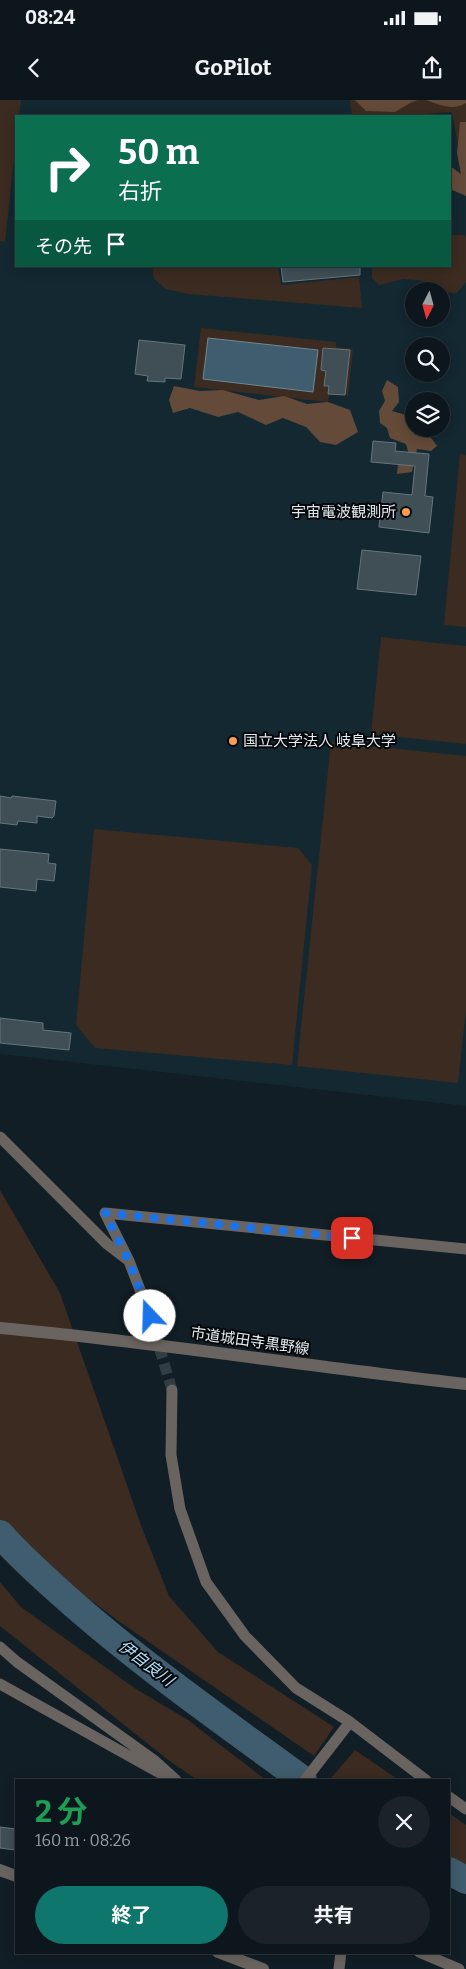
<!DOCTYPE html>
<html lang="ja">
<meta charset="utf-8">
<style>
:root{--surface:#0d161c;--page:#1b2329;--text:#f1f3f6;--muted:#9a9fa3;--line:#2d353b;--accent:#0f766e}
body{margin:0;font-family:Bitter,"Noto Sans JP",serif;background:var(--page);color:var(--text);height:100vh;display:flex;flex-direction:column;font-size:19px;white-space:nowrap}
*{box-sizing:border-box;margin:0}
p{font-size:16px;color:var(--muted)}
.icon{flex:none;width:28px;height:28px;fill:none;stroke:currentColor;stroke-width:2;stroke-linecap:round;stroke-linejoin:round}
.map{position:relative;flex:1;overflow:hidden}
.drawer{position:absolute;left:15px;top:1679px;width:435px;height:175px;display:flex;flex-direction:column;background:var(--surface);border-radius:0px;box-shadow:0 2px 12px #0003,0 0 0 1px var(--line)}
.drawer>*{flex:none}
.guide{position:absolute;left:15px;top:15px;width:436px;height:152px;border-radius:0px;box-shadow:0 2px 12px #0003,0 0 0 1px var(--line);background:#0b6e4f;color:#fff;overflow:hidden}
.needle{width:32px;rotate:186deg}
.fabs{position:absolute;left:405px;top:182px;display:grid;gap:10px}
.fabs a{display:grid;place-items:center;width:45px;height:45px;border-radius:50%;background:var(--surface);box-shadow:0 2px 12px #0003,0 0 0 1px var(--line);font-size:25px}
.pin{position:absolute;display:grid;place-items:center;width:42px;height:42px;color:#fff;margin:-21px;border-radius:10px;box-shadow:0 2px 8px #0006}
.me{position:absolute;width:55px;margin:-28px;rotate:339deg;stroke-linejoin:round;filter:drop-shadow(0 0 4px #0008)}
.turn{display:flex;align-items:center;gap:18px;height:105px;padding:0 20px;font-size:22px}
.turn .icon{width:65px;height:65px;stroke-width:2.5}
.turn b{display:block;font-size:35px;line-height:42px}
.then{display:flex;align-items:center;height:48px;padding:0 20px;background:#0003;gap:10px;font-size:19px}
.round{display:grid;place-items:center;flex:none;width:52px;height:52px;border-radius:26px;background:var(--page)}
.overview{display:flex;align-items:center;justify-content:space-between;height:85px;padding:0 20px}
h1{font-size:30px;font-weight:700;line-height:38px;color:#1e9e55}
.cta{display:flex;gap:10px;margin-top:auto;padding:10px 20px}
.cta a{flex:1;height:58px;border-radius:30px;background:var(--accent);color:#fff;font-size:20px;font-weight:700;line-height:58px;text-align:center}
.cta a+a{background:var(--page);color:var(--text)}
.status{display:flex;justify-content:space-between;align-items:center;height:35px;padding:0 25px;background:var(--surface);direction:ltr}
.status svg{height:14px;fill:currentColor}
header{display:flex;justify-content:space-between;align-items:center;height:65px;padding:0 20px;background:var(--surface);font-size:22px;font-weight:700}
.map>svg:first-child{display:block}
.built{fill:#142832;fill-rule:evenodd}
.green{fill:#3b2b20}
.forest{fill:#644a38}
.water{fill:#3f5d6e;stroke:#708795}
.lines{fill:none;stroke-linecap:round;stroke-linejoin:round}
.river{stroke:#3f5d6e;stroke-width:28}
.building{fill:#404e56;stroke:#66757e}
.minor-tunnel{stroke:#303d43;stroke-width:11;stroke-dasharray:11 5.5;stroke-linecap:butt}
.minor{stroke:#6a6460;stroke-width:11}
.tertiary{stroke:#6a6460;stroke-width:12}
.route{stroke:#1a73e8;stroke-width:9;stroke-dasharray:0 16.2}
.poi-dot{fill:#fd9d54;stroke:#04070a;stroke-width:2}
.labels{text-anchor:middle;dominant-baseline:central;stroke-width:4;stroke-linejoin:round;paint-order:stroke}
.poi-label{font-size:15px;fill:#e2eaef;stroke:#04070a;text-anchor:end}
.street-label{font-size:15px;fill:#e2eaef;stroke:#04070a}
.water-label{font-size:16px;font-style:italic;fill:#b3e0fc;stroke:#04070a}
</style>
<div class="status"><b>08:24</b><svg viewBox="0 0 49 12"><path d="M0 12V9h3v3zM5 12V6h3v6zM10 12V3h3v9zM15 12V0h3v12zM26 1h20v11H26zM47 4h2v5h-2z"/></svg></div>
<header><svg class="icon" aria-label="back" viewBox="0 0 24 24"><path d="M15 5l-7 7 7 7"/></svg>GoPilot<svg class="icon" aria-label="share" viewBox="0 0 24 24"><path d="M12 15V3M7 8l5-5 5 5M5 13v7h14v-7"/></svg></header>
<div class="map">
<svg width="466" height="1869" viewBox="0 0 466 1869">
<rect width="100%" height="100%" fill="#111e25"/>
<!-- built -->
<path class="built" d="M 0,0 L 466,0 L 466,1006 L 0,954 ZM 16,16 L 450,16 L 450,166 L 16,166 ZM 414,191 L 441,191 L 441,219 L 414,219 ZM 414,246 L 441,246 L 441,274 L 414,274 ZM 414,301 L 441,301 L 441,329 L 414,329 Z"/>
<!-- green -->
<path class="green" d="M 0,0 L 21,0 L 19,16 L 16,16 L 16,40 L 5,142 L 0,141 Z
M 350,0 L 466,0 L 466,63 L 461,63 L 452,12 L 396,16 L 352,16 Z
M 450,135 L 465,135 L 466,138 L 466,182 L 457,193 L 434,191 L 425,181 L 403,179 L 379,185 L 372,178 L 372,166 L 450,166 Z
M 152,166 L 278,166 L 281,185 L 359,177 L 362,208 L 188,194 L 166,189 L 154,179 Z
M 201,228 L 336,242 L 336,247 L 353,249 L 348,295 L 330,293 L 328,302 L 194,287 Z
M 460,354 L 466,355 L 466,527 L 444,525 Z
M 381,537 L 466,546 L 466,644 L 371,634 Z
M 331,642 L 466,656 L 466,910 L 458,983 L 297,966 Z
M 94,729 L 298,748 L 312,765 L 292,965 L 95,948 L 76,925 Z
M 0,1090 L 60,1193 L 142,1428 L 169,1496 L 218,1552 L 334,1627 L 314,1656 L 117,1520 L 39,1461 L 0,1420 Z
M 0,1482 L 21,1507 L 136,1589 L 188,1620 L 266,1680 L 197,1680 L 167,1659 L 0,1526 Z
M 355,1650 L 399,1680 L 333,1680 L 331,1678 Z
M 449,1713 L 466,1725 L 466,1765 L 449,1758 Z"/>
<!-- forest -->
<path class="forest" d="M 355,0 L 418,0 L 412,2 L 395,12 L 366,11 Z
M 426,0 L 466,0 L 466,3 C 452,11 440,5 426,0 Z
M 460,22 L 466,22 L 466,96 L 450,89 L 450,66 L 461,74 L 457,53 Z
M 387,280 L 398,287 L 399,302 L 392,311 L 413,317 L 413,330 L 415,335 L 429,335 L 437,346 L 431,351 L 417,349 L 412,372 L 397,374 L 398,364 L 409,355 L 406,344 L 390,338 L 387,328 L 380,323 L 379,311 L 385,301 L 382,291 Z
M 174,286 L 200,291 L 223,290 L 259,300 L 284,296 L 307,304 L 328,302 L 350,310 L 358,332 L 336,345 L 320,342 L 306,327 L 283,318 L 266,325 L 238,312 L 218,317 L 190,308 L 173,313 L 169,300 Z"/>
<!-- water -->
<path class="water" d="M 208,238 L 318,250 L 313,292 L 203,279 Z"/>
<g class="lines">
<!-- river -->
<path class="river" d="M 0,1434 C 19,1456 41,1475 63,1495 C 138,1562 221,1620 303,1680
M 449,1771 L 466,1780"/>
</g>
<!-- building -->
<path class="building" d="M 281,166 L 360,166 L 360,175 L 283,182 Z
M 139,240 L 185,245 L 181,279 L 165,278 L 165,282 L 147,281 L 148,276 L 135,274 Z
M 323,248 L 350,250 L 345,295 L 328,294 L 329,286 L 324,286 L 326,271 L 321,270 Z
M 373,341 L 396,343 L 395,351 L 429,354 L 425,396 L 433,397 L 429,433 L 379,427 L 383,392 L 412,395 L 415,366 L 371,362 Z
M 362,450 L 421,456 L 416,495 L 357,489 Z
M 0,696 L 11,698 L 12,696 L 56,701 L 54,716 L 52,718 L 37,716 L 37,723 L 18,721 L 17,725 L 0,723 Z
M 0,749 L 49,754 L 48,763 L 56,764 L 54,781 L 37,779 L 36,791 L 0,787 Z
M 0,918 L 43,923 L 43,930 L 71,933 L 69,950 L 0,943 Z
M 0,1727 L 16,1729 L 15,1750 L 0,1748 Z"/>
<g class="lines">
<!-- minor-tunnel -->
<path class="minor-tunnel" d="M 150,1216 L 172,1290"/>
<!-- minor -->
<path class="minor" d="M 0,1037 L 107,1144 L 129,1161
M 105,1113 L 466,1149
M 105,1113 L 129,1161 L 150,1216
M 172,1290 L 171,1355 L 180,1409 L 206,1482 L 245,1536 L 296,1588 L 350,1622 L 426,1680
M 0,1547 L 17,1562 L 155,1661 L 176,1680
M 0,1584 L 167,1677
M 305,1680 L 350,1622
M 449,1697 L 466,1709
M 419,1852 L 459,1869
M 339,1869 L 341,1852"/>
<!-- tertiary -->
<path class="tertiary" d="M 0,1228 C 156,1242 310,1267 466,1284
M 0,1770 L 16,1776
M 218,1852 L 263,1869"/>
</g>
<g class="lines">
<!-- route -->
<path class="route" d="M 150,1216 L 129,1161 L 105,1113 L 352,1138"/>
</g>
<!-- markers -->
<g class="poi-dot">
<circle cx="406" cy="412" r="5"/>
<circle cx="233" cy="641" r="5"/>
</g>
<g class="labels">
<!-- poi labels -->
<g class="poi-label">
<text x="396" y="412">宇宙電波観測所</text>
<text x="243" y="641" text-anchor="start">国立大学法人 岐阜大学</text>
</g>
<!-- street labels -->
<g class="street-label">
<text transform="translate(250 1241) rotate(8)">市道城田寺黒野線</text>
</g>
<!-- water labels -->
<g class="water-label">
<text transform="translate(146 1563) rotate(37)">伊自良川</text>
</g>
</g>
</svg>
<div class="fabs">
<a><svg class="needle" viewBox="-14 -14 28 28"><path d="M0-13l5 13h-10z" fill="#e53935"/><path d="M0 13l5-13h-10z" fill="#9a9fa3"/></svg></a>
<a><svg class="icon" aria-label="search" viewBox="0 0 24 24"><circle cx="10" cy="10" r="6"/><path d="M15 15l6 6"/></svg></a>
<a><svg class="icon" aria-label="layers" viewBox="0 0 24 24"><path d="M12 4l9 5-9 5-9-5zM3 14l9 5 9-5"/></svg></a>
</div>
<div class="pin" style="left:352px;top:1138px;background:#d93025"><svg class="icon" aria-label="arrive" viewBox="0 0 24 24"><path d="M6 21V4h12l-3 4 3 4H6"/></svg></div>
<svg class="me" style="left:150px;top:1216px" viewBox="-20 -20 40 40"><circle r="19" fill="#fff"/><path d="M0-13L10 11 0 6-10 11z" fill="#1a73e8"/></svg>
<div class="guide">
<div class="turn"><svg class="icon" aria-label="right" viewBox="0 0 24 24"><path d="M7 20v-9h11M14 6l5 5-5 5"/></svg><div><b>50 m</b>右折</div></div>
<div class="then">その先<svg class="icon" aria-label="arrive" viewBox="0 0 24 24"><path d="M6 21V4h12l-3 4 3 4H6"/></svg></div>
</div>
<section class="drawer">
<div class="overview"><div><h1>2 分</h1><p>160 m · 08:26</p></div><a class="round"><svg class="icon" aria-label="close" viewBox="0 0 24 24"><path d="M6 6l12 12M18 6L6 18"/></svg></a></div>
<div class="cta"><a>終了</a><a>共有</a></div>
</section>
</div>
